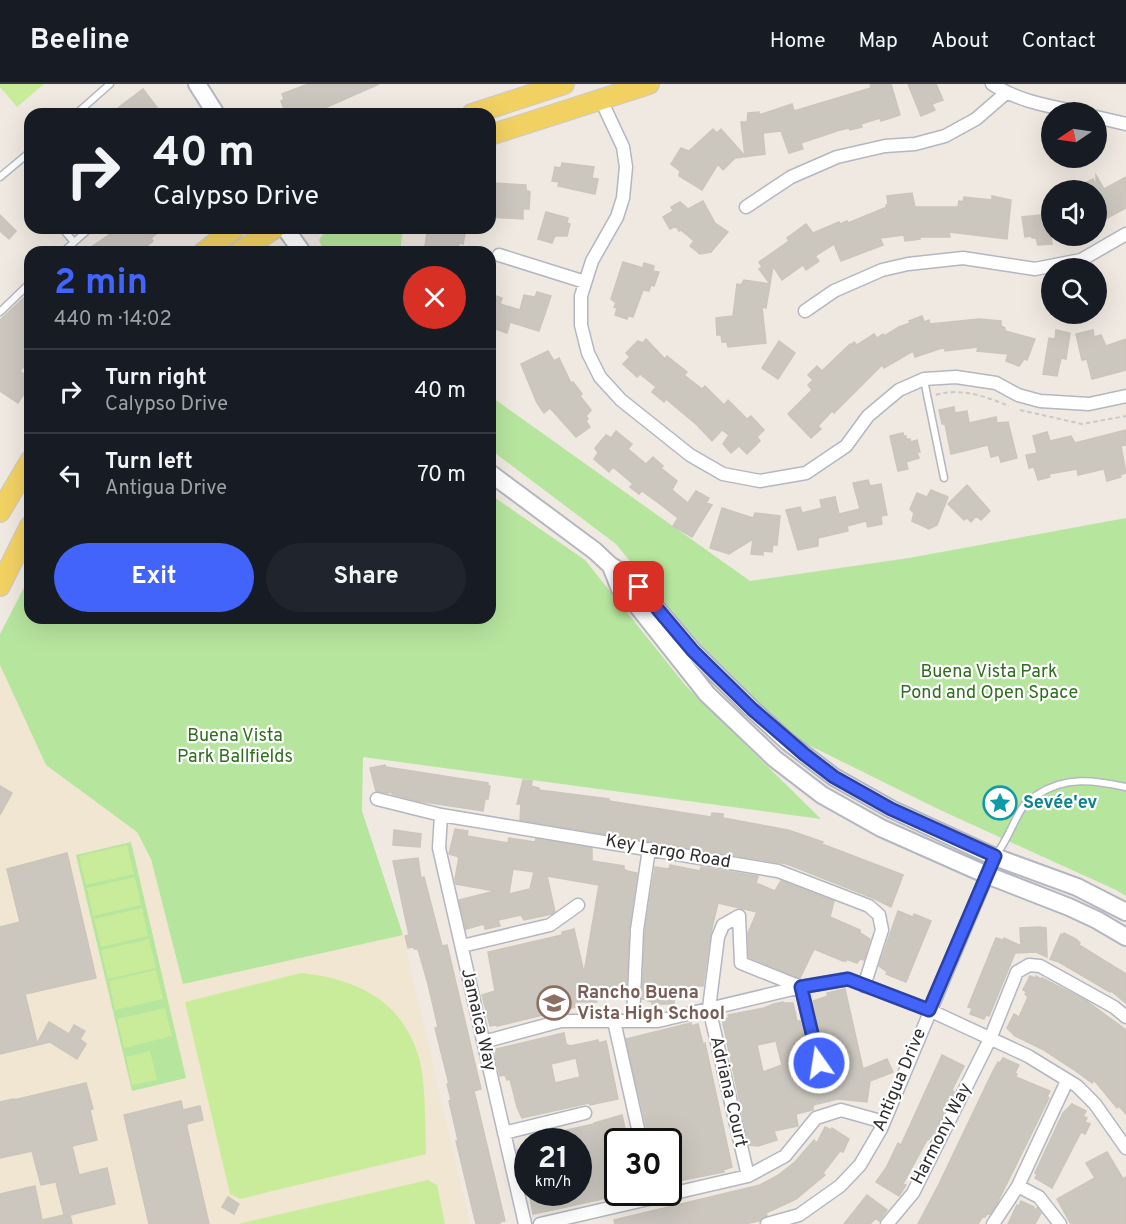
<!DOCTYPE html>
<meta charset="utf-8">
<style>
:root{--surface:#171b24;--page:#20242c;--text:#f1f3f6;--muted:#9ea1a6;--line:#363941;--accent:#4264fb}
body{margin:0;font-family:Overpass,sans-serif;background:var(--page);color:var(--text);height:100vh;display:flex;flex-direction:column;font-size:22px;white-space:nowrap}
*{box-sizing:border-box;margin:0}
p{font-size:20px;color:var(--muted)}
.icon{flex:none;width:33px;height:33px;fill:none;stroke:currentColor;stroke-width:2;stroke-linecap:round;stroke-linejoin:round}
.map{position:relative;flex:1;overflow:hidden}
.side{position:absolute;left:24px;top:162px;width:472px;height:378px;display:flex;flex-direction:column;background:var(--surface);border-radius:18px;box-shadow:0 6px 24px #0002}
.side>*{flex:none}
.banner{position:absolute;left:24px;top:24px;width:472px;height:126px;border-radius:18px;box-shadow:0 6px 24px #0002;background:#171b24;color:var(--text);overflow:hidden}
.needle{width:39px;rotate:257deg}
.tools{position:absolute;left:1041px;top:18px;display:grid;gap:12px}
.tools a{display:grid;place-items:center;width:66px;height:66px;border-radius:50%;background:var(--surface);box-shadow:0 6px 24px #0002;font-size:30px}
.speed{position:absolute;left:514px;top:1044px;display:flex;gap:12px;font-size:30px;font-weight:700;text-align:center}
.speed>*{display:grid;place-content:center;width:78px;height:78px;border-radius:50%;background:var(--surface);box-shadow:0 6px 24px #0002;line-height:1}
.speed small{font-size:15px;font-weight:400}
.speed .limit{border:3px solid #111;border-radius:9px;background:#fff;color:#111}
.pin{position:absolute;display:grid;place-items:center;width:51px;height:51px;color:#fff;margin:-26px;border-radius:12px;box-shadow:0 3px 9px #0006}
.me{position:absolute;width:66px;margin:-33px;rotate:347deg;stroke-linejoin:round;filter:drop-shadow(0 0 4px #0008)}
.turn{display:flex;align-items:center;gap:21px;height:126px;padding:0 30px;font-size:27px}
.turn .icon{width:78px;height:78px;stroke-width:2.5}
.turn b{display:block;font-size:42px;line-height:51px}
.round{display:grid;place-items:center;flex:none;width:63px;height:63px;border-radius:32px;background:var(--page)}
.head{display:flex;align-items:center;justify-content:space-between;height:102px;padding:0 30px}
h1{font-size:36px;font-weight:700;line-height:45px;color:var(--accent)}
.cta{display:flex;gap:12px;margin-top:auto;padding:12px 30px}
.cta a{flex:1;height:69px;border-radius:36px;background:var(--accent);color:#fff;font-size:24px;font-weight:700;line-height:69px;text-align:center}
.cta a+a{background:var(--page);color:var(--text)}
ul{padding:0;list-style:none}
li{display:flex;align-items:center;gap:18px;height:84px;padding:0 30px;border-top:2px solid var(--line)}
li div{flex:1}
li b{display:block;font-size:22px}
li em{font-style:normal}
header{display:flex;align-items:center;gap:36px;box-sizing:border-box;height:84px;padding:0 30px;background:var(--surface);border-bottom:2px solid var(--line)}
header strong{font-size:28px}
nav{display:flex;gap:33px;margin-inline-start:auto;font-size:21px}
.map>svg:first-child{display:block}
.education{fill:#f0e6d1}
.green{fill:#b6e59e}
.pitch{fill:#c9ec9a}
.building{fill:#cbc7bf;stroke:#cbc5ba;stroke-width:1.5;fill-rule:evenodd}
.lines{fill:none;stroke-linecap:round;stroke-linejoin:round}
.lane-casing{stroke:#b4b7c1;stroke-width:9}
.street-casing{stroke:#b4b7c1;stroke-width:15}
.secondary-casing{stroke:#b4b7c1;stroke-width:20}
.primary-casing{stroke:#c9c9c9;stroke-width:22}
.path{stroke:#c9c9c9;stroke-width:2;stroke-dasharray:4.5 3;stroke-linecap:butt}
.lane{stroke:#fff;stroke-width:6}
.street{stroke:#fff;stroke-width:12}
.secondary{stroke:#fff;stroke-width:16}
.primary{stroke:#f2d163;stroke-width:20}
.route-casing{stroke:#2b41a3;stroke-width:15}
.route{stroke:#4264fb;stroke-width:10}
.labels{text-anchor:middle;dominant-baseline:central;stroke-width:4.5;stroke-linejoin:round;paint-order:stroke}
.park-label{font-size:18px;fill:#2c6e1b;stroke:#fff}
.culture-label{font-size:18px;font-weight:bold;fill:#0d838f;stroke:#fff;text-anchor:start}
.street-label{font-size:18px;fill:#2e2e2e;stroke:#fff}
.education-label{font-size:18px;font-weight:bold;fill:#785e54;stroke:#fff;text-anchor:start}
</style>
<header>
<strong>Beeline</strong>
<nav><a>Home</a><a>Map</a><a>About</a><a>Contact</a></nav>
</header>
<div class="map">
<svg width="1126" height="1140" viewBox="0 0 1126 1140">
<rect width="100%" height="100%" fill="#efe9e1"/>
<!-- education -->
<path class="education" d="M 0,581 L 46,681 L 137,748 L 151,775 L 184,899 L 403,851 L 470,1140 L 0,1140 Z"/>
<!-- green -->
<path class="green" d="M 327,144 L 403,144 L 400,168 L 324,168 L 319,156 Z
M 490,312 L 750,497 L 909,474 L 1126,434 L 1126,812 L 1116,806 L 938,725 L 758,636 L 616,460 L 491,366 Z
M 491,411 L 585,476 L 686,602 L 821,735 L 363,673 L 362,727 L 403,851 L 183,900 L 151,775 L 137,748 L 46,681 L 0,581 L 0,550 L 30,492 L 30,534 L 490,534 Z
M 131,758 L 186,994 L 132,1007 L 76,771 Z"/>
<!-- pitch -->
<path class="pitch" d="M 0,0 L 44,0 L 17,23 L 0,3 Z
M 127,761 L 134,790 L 86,801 L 79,772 Z
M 135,793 L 141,821 L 93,832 L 87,804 Z
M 142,824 L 148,852 L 101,863 L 94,835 Z
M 149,855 L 156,884 L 108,895 L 101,866 Z
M 156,886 L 163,915 L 115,926 L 109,897 Z
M 301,889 C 357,895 402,916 419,974 C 426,1000 425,1042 426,1070 L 240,1115 L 230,1110 L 185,918 Z
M 165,924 L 172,952 L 124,964 L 117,935 Z
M 150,967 L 157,996 L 132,1001 L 126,973 Z
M 428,1096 L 437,1101 L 445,1140 L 238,1140 Z"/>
<!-- building -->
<path class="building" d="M 308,0 L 379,0 L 311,30 L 286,30 L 281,17 L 284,15 L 282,10 Z
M 870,0 L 891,0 L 900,31 L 881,37 L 880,34 L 861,40 L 862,43 L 850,46 L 849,44 L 840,46 L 801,59 L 803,65 L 789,69 L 781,47 L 763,49 L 765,70 L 735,74 L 723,86 L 718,80 L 702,106 L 679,92 L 680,87 L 671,80 L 681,64 L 689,67 L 713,45 L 717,49 L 721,45 L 745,72 L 741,38 L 747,38 L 748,29 L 759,28 L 759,31 L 792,20 L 794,27 L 871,4 Z
M 908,0 L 936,0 L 943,16 L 932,20 L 935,26 L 921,32 Z
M 143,5 L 162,30 L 110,30 L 135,11 Z
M 562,79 L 594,83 L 592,94 L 598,95 L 595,110 L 558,102 L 559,98 L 552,97 L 555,83 L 561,84 Z
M 1096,91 L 1104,105 L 1126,93 L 1126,124 L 1096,140 L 1096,106 L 1072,106 L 1093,95 L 1096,101 Z
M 490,99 L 526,101 L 526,106 L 530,108 L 529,125 L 523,125 L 523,135 L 490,133 Z
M 912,109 L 915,123 L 958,123 L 959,117 L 963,118 L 964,113 L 992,116 L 992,112 L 1011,116 L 1007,155 L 949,148 L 950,153 L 920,153 L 920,155 L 905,157 L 904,151 L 880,154 L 883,161 L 841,177 L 834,160 L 815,172 L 819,177 L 806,186 L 803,181 L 782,196 L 773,182 L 766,224 L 762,223 L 766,259 L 728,263 L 727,258 L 722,258 L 721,251 L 717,251 L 716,234 L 733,232 L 737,200 L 741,201 L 744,196 L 770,200 L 759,185 L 762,183 L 759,178 L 789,157 L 787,154 L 806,140 L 813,149 L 839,138 L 840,140 L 847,137 L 848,139 L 887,123 L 886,121 L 888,121 L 887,112 Z
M 703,117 L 715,139 L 728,148 L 711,168 L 700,170 L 690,162 L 694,157 L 681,146 L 679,147 L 676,142 L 670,145 L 663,133 L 673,127 L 671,123 L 680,118 L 688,125 Z
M 546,128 L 568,134 L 567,139 L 570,140 L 567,152 L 555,152 L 552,159 L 538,155 Z
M 0,131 L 16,147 L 9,155 L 0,147 Z
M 1041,131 L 1049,131 L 1052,160 L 1038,161 L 1036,154 L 1032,154 L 1032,152 L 1025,153 L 1022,133 Z
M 119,144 L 164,144 L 151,154 L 153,157 L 139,168 L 84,168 Z
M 428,144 L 466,144 L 463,160 L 459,159 L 458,168 L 424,168 Z
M 623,178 L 643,184 L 644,179 L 654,182 L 653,187 L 659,188 L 654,202 L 651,201 L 649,207 L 643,206 L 633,233 L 628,232 L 627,235 L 615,231 L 617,224 L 614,223 L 616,219 L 611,215 Z
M 30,208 L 30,276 L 20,287 L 30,294 L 30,301 L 18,319 L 0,307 L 0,236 Z
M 537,208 L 551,212 L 539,247 L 510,238 L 507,249 L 490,243 L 490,210 L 502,214 L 500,220 L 520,226 L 524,211 L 535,213 Z
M 922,232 L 924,238 L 929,236 L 930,240 L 979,235 L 1001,237 L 1001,242 L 1005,244 L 1005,247 L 1035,255 L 1027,276 L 1024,275 L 1019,282 L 1006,277 L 1008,270 L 977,267 L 978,263 L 945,267 L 945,263 L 915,273 L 913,267 L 884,284 L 882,281 L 834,329 L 832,327 L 818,342 L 821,345 L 811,354 L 788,330 L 812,306 L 808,301 L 813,296 L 808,291 L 817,282 L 822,287 L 850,260 L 851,261 L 854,258 L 857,261 L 874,250 L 877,254 L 883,250 L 884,252 L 899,243 L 910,239 L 909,237 Z
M 1056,246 L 1070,249 L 1066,275 L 1061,274 L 1057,292 L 1043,290 L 1049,254 L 1055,255 Z
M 1093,246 L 1094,253 L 1101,251 L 1106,262 L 1126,255 L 1126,286 L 1092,295 L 1087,275 L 1082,276 L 1076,250 Z
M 646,255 L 665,275 L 667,272 L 687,288 L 684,291 L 702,305 L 705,302 L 724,321 L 728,316 L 747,335 L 751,332 L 764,346 L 757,353 L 760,357 L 747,370 L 739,362 L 731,369 L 723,360 L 729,351 L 722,346 L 712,357 L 697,341 L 666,315 L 664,318 L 652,308 L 656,303 L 640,290 L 637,293 L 623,280 L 630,273 L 626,269 L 638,257 L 643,259 Z
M 779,257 L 795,269 L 778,295 L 762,284 Z
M 548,267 L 554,277 L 559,274 L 571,299 L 573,298 L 582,310 L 580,312 L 591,326 L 586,332 L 588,335 L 586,337 L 590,343 L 576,353 L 550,324 L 544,329 L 537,319 L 521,280 Z
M 954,323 L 955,329 L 967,327 L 969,339 L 996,333 L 997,339 L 1008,338 L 1017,374 L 1001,378 L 999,371 L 991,373 L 988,361 L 951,370 L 945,340 L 942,340 L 939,326 Z
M 1126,346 L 1126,361 L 1121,362 L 1126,389 L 1120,391 L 1121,393 L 1107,397 L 1104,385 L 1078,391 L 1077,385 L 1049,390 L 1050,393 L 1038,396 L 1034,383 L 1029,384 L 1026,371 L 1037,369 L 1033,352 L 1047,348 L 1050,357 L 1071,352 L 1075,359 Z
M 616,347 L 632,360 L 628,365 L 646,380 L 653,373 L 663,382 L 661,384 L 677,397 L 672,406 L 688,419 L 696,407 L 709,414 L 706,419 L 712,421 L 692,453 L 673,442 L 678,434 L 660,420 L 642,407 L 639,410 L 630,403 L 633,400 L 613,383 L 609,388 L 594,375 L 598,369 L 595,364 L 606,351 L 611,354 Z
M 903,349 L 904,353 L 906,352 L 906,355 L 910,355 L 911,358 L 917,356 L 920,368 L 917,368 L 919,374 L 906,378 L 908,385 L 898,387 L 890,352 Z
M 868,396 L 870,402 L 881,400 L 887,431 L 881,432 L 882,440 L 868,443 L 866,437 L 847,442 L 848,447 L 818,454 L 818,462 L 798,466 L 786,426 L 800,423 L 802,429 L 822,424 L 820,416 L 835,413 L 839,430 L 860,425 L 853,399 Z
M 967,401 L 990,427 L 981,436 L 976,432 L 971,438 L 967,434 L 964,436 L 948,420 Z
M 931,406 L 948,413 L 937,441 L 929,445 L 912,437 L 914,429 L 910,425 L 917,409 L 927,413 Z
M 722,424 L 753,434 L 755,429 L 780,432 L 777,461 L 773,461 L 772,468 L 763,467 L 763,471 L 751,470 L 753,455 L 729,470 L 710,464 Z
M 385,681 L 386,683 L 488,699 L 488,702 L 490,702 L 488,715 L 485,715 L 483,727 L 418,717 L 392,710 L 393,708 L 387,709 L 376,707 L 370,684 Z
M 523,696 L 532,697 L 531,702 L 539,704 L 539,706 L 609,715 L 609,717 L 711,733 L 712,729 L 723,730 L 723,734 L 788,746 L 823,758 L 822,760 L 903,791 L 891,823 L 873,814 L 787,780 L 520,736 L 521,720 L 517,720 Z
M 0,702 L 12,709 L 0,731 Z
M 455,745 L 468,747 L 467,752 L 508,759 L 509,754 L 535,758 L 536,755 L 592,764 L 592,777 L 624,782 L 624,785 L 627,787 L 637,789 L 629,846 L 626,913 L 615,913 L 613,906 L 595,911 L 597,918 L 574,918 L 576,923 L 497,942 L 497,941 L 490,942 L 482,911 L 495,907 L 488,868 L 562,851 L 562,848 L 574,845 L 584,889 L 599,801 L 547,792 L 555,828 L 552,830 L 524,836 L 521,831 L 498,836 L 500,842 L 485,845 L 484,840 L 466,845 L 459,816 L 495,807 L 456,800 L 455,795 L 459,773 L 449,770 ZM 513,785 L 534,788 L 530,805 L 509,810 Z
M 394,746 L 421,750 L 420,763 L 393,761 Z
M 67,769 L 96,894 L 25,910 L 37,959 L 49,938 L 69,950 L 74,941 L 85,947 L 80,955 L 86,960 L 77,975 L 50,958 L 0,970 L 0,843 L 20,838 L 7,785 Z
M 418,774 L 421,794 L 424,793 L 442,862 L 447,861 L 481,1005 L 474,1007 L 505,1137 L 500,1138 L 500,1140 L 476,1140 L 456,1057 L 458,1056 L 449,1017 L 451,1016 L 447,1000 L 449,1000 L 435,944 L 438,943 L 428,900 L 418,865 L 414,865 L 414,863 L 408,864 L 405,852 L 409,851 L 393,777 Z
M 670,781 L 700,787 L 701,783 L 758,792 L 756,799 L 775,807 L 781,797 L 834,817 L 830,833 L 860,846 L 860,849 L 870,855 L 864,876 L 860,875 L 857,879 L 846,875 L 846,877 L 843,877 L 814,865 L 800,894 L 749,873 L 748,849 L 757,828 L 718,819 L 710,852 L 703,902 L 675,902 L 674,920 L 652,920 L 652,918 L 648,917 L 649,916 L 642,915 L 645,847 L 655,783 L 669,785 Z
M 898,827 L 913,833 L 914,830 L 931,837 L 906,898 L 886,890 L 887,888 L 879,882 Z
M 1039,843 L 1046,844 L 1047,873 L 1036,868 L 1015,869 L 989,932 L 986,931 L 984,935 L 970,930 L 972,924 L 968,923 L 996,854 L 1003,856 L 1004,854 L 1021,862 L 1020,844 Z
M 1064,849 L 1076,855 L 1080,859 L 1079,861 L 1126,890 L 1126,919 L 1111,907 L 1110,908 L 1059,878 L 1050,875 L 1061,850 L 1063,851 Z
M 1030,892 L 1035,894 L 1036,892 L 1041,895 L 1042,894 L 1085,916 L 1126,946 L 1126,1030 L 1119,1022 L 1117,1024 L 1113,1019 L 1094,996 L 1092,999 L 1073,985 L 1044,966 L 1015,952 L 1007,944 L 1014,930 L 1019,933 L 1028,913 L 1025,910 L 1027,908 L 1023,906 Z
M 845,905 L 863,985 L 887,975 L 893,988 L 870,997 L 867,1018 L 838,1015 L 813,1021 L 813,1026 L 796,1030 L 798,1042 L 774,1047 L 777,1056 L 758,1062 L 749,1061 L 722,935 L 729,934 L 728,931 L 764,924 L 774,920 L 783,918 L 784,919 L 793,919 L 797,937 L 800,937 L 808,969 L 802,970 L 811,993 L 829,989 L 813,917 L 828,912 L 827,909 ZM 776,957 L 782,981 L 763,988 L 757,961 Z
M 691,939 L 691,942 L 698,940 L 703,960 L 705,959 L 732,1083 L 723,1086 L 724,1088 L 679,1097 L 669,1058 L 650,1058 L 626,955 Z
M 564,949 L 566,960 L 570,962 L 594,957 L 598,956 L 599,959 L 606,957 L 618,1015 L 590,1021 L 589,1019 L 522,1034 L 517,1023 L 510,995 L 507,996 L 505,991 L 500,992 L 495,973 L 496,965 ZM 576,974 L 580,993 L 555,999 L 551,980 Z
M 942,971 L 964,982 L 952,1006 L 954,1008 L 935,1047 L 928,1056 L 927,1056 L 903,1100 L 906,1101 L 899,1112 L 876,1098 L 886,1084 L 898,1059 L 901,1061 Z
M 1003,974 L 1019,981 L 1015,989 L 1017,990 L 1016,993 L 1050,1007 L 1047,1012 L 1049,1014 L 1018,1077 L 995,1123 L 990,1130 L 988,1129 L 985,1133 L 983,1132 L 978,1140 L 918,1140 L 939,1100 L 992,989 L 998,978 L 1000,979 Z
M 86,999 L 93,1025 L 90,1026 L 97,1056 L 72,1062 L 79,1091 L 107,1084 L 115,1120 L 70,1131 L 72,1140 L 0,1140 L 0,1110 L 35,1102 L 42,1136 L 64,1131 L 56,1098 L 41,1101 L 32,1067 L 0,1074 L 0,1018 L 14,1015 L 14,1016 Z
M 181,1017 L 183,1026 L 200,1022 L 203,1036 L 187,1040 L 187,1044 L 209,1140 L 149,1140 L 124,1031 Z
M 1072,1020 L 1086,1027 L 1083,1032 L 1087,1034 L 1085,1038 L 1090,1040 L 1085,1050 L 1081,1048 L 1052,1104 L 1035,1094 L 1037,1090 L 1035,1089 L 1063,1029 Z
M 622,1031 L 628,1058 L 618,1058 L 618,1108 L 604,1111 L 605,1114 L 598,1116 L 533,1130 L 529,1108 L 579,1108 L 579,1058 L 536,1058 L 536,1053 L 594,1040 L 594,1039 Z
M 825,1043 L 831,1046 L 832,1044 L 849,1055 L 843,1068 L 840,1067 L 823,1089 L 825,1091 L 813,1101 L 796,1115 L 766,1129 L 767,1132 L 759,1137 L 744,1140 L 615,1140 L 614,1136 L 760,1101 L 777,1092 L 795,1078 L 814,1056 L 817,1059 Z
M 528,1063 L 528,1094 L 524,1094 L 517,1066 Z
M 1107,1068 L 1123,1095 L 1126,1093 L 1126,1140 L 1071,1140 L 1057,1115 L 1095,1094 L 1086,1079 Z
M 867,1111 L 887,1126 L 879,1137 L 876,1134 L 870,1140 L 844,1140 Z
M 228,1113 L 239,1120 L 234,1130 L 222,1123 Z
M 1021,1117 L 1034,1123 L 1034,1126 L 1037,1124 L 1041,1129 L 1035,1140 L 1008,1140 L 1017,1121 L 1019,1122 Z"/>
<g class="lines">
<defs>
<path id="lane" d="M 76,30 L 110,0
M 0,93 L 30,68
M 62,144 L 74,158
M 63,168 L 90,144
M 0,228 L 30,199
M 924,296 L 944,394
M 995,772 C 1009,755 1014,734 1025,720 C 1028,716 1033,714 1037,711 C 1065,692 1094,696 1126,703"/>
<path id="street" d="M 992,0 C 1018,17 1048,22 1078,28
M 601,16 L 623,63 L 626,83 L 623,114 L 617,133 L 592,177 L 581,212 L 581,241 L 588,269 L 600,293 L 621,316 L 690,371 L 723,390 L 760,397 L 806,389 L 846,362 L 868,332 L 899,306 L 924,295 L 956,293 L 996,299 L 1018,311 L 1040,317 L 1089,320 L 1126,312
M 1096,33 L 1126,40
M 746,123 L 791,93 L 837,73 L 885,62 L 915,60 L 945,52 L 976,35 L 1006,9
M 499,171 L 585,198
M 805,227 L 834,207 L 882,186 L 908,180 L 963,174 L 1035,185 L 1081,176 L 1126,150
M 377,715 L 441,731 L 778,787 L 869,822 L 879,831 L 882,846 L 864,902
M 441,731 L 439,764 L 525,1140
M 462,862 L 550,841 L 578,821
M 633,936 L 637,846 L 649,765
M 614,937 L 641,1058
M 483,958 L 561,937 L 658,937 L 801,903 L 848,895 L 929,926 L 1028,972 L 1077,1002 L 1095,1020 L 1126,1064
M 504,1049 L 585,1029
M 748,1092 L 709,924 L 718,853 L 723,841 L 739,832 L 741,879 L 801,903 L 819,979
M 1018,1102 L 1039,1113 L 1060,1140
M 540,1140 L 748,1092 L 785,1072 L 816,1034 L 841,1026 L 884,1038
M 767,1140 L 799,1131 L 840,1102 L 860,1081 L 881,1045 L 995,773
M 887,1140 L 913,1109 L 990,955 L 1017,888 L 1029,881 L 1040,882 L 1114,923 L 1126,933
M 993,1140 L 1018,1102 L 1067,997"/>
<path id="secondary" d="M 197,0 L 216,30
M 285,144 L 302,168
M 490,389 L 595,467 L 611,482 L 630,493 L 693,567 L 752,625 L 788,658 L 834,693 L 891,725 L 995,773 L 1077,803 L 1126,828
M 611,482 L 620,505 L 635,519 L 707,610 L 775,675 L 822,711 L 881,744 L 987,791 L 1069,823 L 1097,836 L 1126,853"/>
<path id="primary" d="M 472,30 L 564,0
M 490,51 L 649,0
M 204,168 L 235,144
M 239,168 L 275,144
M 0,428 L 30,377
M 0,502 L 30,442"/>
</defs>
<!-- lane casing -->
<use href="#lane" class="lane-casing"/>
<!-- street casing -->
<use href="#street" class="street-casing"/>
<!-- secondary casing -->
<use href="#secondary" class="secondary-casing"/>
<!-- primary casing -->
<use href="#primary" class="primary-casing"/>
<!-- path -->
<path class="path" d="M 936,311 C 960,303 987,313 1009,322
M 1020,326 L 1082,340 L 1126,332"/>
<!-- lane -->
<use href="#lane" class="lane"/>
<!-- street -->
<use href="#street" class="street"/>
<!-- secondary -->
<use href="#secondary" class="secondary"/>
<!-- primary -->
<use href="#primary" class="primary"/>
</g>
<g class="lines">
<defs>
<path id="route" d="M 639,503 L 693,567 L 752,625 L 804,670 L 834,693 L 891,725 L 995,772 L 929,926 L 848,895 L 801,903 L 819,979"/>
</defs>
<!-- route casing -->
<use href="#route" class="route-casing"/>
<!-- route -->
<use href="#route" class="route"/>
</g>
<!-- icons -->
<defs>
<symbol id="sight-ring" viewBox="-11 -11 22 22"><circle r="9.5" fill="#fff" stroke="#0f9aa8" stroke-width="1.5"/><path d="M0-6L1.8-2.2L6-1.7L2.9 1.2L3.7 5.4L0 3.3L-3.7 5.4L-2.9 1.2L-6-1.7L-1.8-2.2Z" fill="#0f9aa8"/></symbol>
<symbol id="school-ring" viewBox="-11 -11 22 22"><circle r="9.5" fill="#fff" stroke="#8d6e63" stroke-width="1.5"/><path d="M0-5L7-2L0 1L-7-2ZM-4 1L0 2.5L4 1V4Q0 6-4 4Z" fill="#8d6e63"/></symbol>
</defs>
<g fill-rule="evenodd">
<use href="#sight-ring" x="981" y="700" width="38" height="38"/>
<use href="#school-ring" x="535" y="900" width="38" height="38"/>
</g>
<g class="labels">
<!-- park labels -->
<g class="park-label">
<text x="989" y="588">Buena Vista Park<tspan x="989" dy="21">Pond and Open Space</tspan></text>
<text x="235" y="652">Buena Vista<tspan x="235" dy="21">Park Ballfields</tspan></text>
</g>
<!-- culture labels -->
<g class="culture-label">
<text x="1023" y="719">Sevée'ev</text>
</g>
<!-- street labels -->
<g class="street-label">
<text transform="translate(668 768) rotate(10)">Key Largo Road</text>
<text transform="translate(478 936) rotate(77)">Jamaica Way</text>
<text transform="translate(900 996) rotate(-67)">Antigua Drive</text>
<text transform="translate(728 1008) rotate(77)">Adriana Court</text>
<text transform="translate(942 1050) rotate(-63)">Harmony Way</text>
</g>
<!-- education labels -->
<g class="education-label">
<text x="577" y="909">Rancho Buena<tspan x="577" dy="21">Vista High School</tspan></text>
</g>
</g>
</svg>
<div class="tools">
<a><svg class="needle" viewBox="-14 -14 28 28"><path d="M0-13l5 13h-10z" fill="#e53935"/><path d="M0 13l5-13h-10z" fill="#9ea1a6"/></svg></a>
<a><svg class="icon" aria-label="sound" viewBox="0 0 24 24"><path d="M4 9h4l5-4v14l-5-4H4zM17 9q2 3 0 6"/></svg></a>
<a><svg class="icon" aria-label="search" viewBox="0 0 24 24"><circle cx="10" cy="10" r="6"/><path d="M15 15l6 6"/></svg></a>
</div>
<div class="speed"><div>21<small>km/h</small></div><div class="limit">30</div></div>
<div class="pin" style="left:639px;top:503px;background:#d93025"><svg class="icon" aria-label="arrive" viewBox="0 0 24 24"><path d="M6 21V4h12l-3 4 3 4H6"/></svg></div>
<svg class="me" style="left:819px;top:979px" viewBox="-20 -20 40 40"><circle r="17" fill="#4264fb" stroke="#fff" stroke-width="3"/><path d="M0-11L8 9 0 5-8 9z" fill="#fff"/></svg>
<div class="banner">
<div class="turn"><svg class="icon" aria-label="right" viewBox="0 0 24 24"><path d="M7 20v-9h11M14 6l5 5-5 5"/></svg><div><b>40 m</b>Calypso Drive</div></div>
</div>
<section class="side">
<div class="head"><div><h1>2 min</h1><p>440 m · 14:02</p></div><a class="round" style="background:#d93025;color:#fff"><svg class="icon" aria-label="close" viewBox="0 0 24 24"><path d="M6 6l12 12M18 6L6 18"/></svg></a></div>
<ul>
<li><svg class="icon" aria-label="right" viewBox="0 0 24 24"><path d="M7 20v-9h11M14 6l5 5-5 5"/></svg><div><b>Turn right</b><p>Calypso Drive</p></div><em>40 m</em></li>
<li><svg class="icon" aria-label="left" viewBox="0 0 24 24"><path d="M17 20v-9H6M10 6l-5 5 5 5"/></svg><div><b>Turn left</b><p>Antigua Drive</p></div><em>70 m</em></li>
</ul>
<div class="cta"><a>Exit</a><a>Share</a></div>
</section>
</div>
